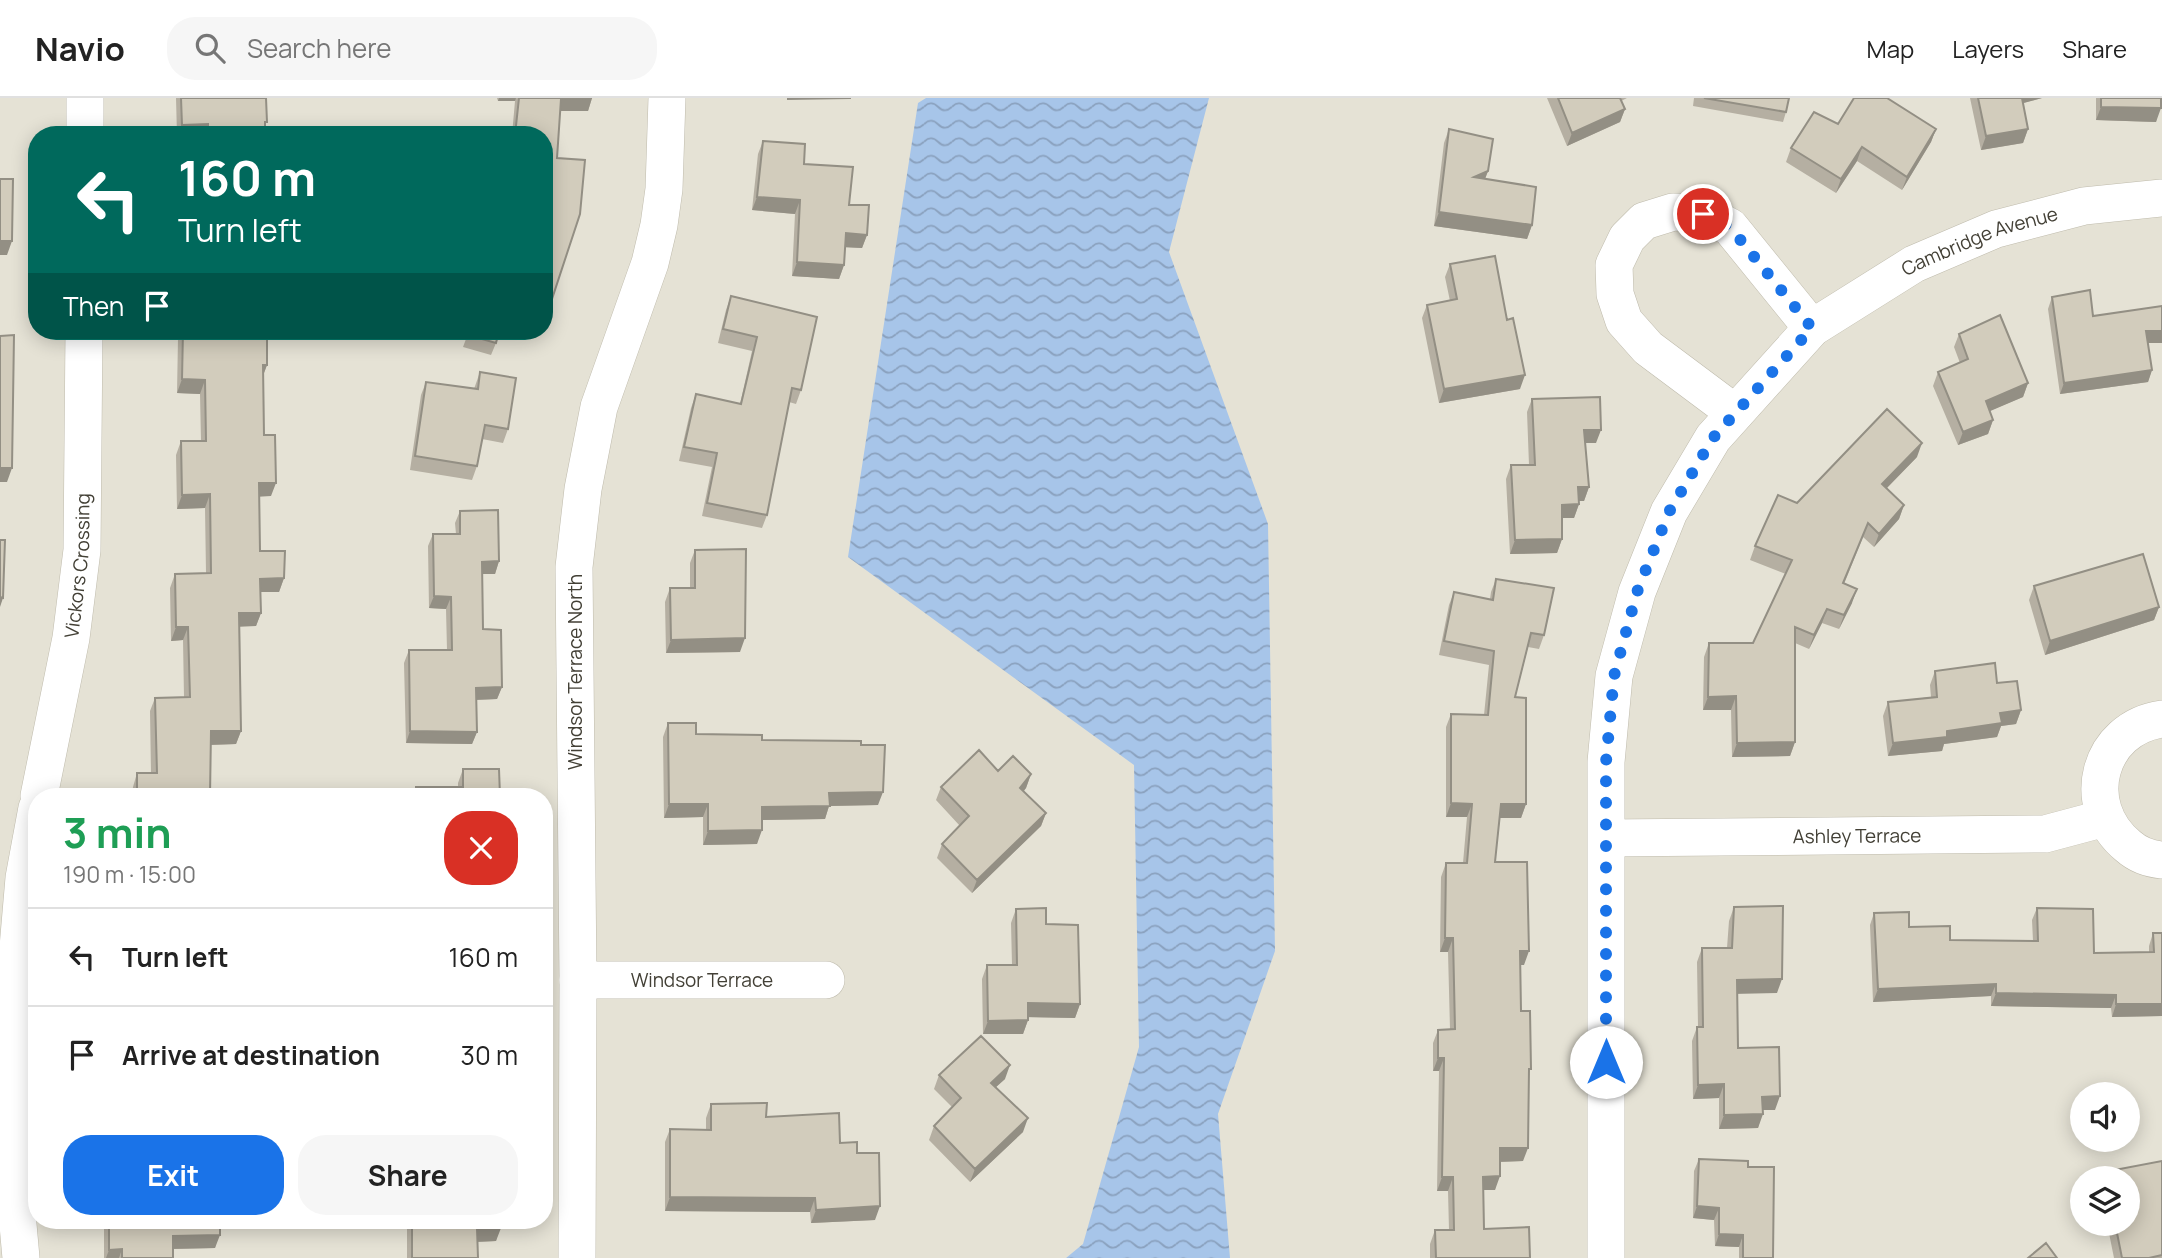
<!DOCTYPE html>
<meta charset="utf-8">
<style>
:root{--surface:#fff;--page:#f6f6f6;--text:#222;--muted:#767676;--line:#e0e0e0;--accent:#1a73e8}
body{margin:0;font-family:Manrope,sans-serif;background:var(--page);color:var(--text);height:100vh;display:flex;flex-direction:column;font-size:26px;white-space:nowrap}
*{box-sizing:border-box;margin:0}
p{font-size:23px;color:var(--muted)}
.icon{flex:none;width:38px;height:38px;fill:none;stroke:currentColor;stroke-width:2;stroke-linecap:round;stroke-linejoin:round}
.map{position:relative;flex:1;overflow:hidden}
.sheet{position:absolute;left:28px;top:690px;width:525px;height:441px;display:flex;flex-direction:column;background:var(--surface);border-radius:28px;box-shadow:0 4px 18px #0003}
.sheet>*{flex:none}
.top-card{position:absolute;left:28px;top:28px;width:525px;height:214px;border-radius:28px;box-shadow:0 4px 18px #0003;background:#00695c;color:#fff;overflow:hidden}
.tools{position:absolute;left:2070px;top:984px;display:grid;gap:14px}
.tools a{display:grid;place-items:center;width:70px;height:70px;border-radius:50%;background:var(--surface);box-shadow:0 4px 18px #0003;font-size:35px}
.pin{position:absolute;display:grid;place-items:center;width:60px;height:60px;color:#fff;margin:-30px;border:4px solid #fff;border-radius:50%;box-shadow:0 2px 7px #0007}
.me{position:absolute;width:77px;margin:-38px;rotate:0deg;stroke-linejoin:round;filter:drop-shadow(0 0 5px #0008)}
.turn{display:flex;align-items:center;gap:24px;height:147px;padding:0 35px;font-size:32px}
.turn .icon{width:91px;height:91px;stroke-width:2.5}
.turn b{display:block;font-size:49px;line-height:60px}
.then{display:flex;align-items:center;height:66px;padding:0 35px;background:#0003;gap:14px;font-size:26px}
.round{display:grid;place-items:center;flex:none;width:74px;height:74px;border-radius:28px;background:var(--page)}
.overview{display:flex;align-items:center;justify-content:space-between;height:119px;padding:0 35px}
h1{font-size:42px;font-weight:700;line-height:52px;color:#1e9e55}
.action{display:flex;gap:14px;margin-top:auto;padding:14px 35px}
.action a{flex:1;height:80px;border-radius:28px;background:var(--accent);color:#fff;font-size:28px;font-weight:700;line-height:80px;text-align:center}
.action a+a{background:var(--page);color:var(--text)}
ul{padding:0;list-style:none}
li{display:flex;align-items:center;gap:21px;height:98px;padding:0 35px;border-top:2px solid var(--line)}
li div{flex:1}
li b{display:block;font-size:26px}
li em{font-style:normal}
header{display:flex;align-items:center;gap:42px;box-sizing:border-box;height:98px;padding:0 35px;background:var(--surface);border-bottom:2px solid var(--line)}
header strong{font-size:33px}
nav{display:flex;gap:38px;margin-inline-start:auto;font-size:24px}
.search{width:490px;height:63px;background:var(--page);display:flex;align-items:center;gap:18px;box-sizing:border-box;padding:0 24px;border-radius:28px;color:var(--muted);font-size:26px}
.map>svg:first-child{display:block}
.residential{fill:#e5e2d5;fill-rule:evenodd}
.water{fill:url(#water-waves)}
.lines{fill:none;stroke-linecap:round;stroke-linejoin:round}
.street-casing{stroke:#bfbbac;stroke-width:38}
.street{stroke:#fff;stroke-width:37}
.wall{fill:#b5afa2}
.shaded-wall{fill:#938f84}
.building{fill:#d2ccbc;stroke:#938f84;stroke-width:2}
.route{stroke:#1a73e8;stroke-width:12;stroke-dasharray:0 21.6}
.labels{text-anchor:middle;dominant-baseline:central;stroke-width:7;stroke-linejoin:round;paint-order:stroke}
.street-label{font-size:19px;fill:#434036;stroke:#fff}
</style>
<header>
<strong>Navio</strong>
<div class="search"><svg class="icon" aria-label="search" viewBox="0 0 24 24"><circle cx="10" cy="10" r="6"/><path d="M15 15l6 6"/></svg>Search here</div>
<nav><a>Map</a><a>Layers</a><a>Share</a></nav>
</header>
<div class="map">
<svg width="2162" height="1160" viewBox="0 0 2162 1160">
<defs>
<pattern id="water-waves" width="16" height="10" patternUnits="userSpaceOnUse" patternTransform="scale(1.75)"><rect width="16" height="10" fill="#a7c5e9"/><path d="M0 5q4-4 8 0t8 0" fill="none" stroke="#8aa1be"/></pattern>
</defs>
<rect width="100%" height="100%" fill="#f1efe6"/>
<!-- residential -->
<path class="residential" d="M 0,0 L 2162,0 L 2162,1160 L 0,1160 ZM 37,37 L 544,37 L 544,233 L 37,233 ZM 37,698 L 544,698 L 544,1122 L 37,1122 ZM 2082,996 L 2128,996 L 2128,1041 L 2082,1041 ZM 2082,1080 L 2128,1080 L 2128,1125 L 2082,1125 Z"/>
<!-- water -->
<path class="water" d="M 926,0 L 1209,0 L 1169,154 L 1268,426 L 1275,853 L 1218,1016 L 1230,1160 L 1066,1160 L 1083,1146 L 1139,949 L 1134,667 L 848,459 L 918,5 Z"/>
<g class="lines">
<defs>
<g id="street">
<path d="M 85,37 L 85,0"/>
<path d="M 1735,315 L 1648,250 L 1624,223 L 1615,196 L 1614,167 L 1627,140 L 1644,123 L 1673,114 L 1703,115 L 1730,129 L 1812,230"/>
<path d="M 2162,621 C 2098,630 2078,707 2128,748 C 2137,756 2150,761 2162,762"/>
<path id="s1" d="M 39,698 L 71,540 L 82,452 L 84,233"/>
<path id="s2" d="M 1607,740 L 2045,736 L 2105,720"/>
<path id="s3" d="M 578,882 L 826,882"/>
<path d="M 21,1160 L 14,1082 L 11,931 L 24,780 L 37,710"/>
<path d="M 577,1160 L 578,882 L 574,469 L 583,391 L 599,309 L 650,165 L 659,127 L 664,91 L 667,0"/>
<path id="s4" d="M 1606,1160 L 1606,664 L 1614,578 L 1637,494 L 1669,414 L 1713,340 L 1812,230 L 1914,166 L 1996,131 L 2084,108 L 2162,100"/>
</g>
</defs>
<!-- street casing -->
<use href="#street" class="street-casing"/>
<!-- street -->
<use href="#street" class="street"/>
</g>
<!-- wall -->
<path class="wall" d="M 176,0 L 266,0 L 265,37 L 177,37 Z
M 497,0 L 592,0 L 588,13 L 560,13 L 557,60 L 580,116 L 544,222 L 544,37 L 512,37 L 515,3 L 498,3 Z
M 1547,0 L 1627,0 L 1621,3 L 1625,11 L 1620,24 L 1567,48 Z
M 1694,0 L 1789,0 L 1786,14 L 1783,24 L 1693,8 Z
M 1970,0 L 2042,0 L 2023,5 L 2028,31 L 2023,45 L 1981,52 Z
M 2096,0 L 2161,0 L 2156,24 L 2096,22 Z
M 1838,26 L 1936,31 L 1931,44 L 1902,92 L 1857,63 L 1836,95 L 1786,64 L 1791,50 Z
M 1449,31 L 1488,73 L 1485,81 L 1532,127 L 1527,141 L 1434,128 L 1444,45 Z
M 763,43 L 804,66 L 849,107 L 867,137 L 862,150 L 845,149 L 844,167 L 839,181 L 792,178 L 795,116 L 752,112 L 758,56 Z
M 1450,166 L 1520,291 L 1439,305 L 1422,220 L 1427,207 L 1450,203 L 1445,179 Z
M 731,198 L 801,292 L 796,306 L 789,304 L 767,417 L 762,430 L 702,418 L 712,369 L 679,363 L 691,310 L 696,296 L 740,306 L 752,253 L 718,245 L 726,212 Z
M 2052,199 L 2093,218 L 2162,245 L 2148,245 L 2152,272 L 2148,284 L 2060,296 L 2048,211 Z
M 181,233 L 267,233 L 267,267 L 263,278 L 264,337 L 271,398 L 259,398 L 260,453 L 284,480 L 279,494 L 261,494 L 261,515 L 256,528 L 240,528 L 241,633 L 236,646 L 210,647 L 210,698 L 132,698 L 133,689 L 137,675 L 151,675 L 150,613 L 155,600 L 184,599 L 183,542 L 171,543 L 170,490 L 175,476 L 206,475 L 205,410 L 177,411 L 176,357 L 181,343 L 201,343 L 200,296 L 177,295 L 178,240 Z
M 469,233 L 496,245 L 491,257 L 463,249 Z
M 1959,236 L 2028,285 L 2023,299 L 1989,313 L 1993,322 L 1988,336 L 1958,347 L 1933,288 L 1938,274 L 1960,265 L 1954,249 Z
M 480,274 L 508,331 L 503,345 L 482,341 L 477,368 L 472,382 L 410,372 L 421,297 L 426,284 L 474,291 Z
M 1532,301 L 1596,345 L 1585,345 L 1589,389 L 1584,403 L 1579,403 L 1579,406 L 1574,420 L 1562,420 L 1562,441 L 1557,455 L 1510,456 L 1506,381 L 1511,367 L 1529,367 L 1527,314 Z
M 1917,359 L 1887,390 L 1904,407 L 1899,421 L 1874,449 L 1863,439 L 1844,486 L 1852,505 L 1839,531 L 1822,525 L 1809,551 L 1795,545 L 1795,644 L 1790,658 L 1732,659 L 1731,612 L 1703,612 L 1704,559 L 1709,545 L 1753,545 L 1786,476 L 1750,462 L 1755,448 L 1797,405 Z
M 460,413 L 499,463 L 495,476 L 482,476 L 483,531 L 502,589 L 497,601 L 476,602 L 477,634 L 472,646 L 406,645 L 404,565 L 409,552 L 447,552 L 446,511 L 429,510 L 428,448 L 433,436 L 456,436 L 455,425 Z
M 695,452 L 740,554 L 666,555 L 665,504 L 670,490 L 690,490 L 690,465 Z
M 1496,481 L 1544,537 L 1539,551 L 1528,549 L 1515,599 L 1526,706 L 1521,720 L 1500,720 L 1495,764 L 1524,867 L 1520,867 L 1521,913 L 1529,975 L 1523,1063 L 1500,1064 L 1495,1092 L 1483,1092 L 1484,1131 L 1530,1160 L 1430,1160 L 1430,1146 L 1435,1132 L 1449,1132 L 1448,1093 L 1437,1093 L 1439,973 L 1433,973 L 1433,945 L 1438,932 L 1450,931 L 1448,854 L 1440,854 L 1441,779 L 1446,765 L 1463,765 L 1467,719 L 1446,719 L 1446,629 L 1451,616 L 1484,617 L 1489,567 L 1439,557 L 1449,507 L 1454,494 L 1490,501 L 1491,494 Z
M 2034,488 L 2159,509 L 2154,522 L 2045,557 L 2029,502 Z
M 1935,573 L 1997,585 L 2021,612 L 2016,626 L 2001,628 L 1997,639 L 1944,646 L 1942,653 L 1888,658 L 1883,618 L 1888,604 L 1931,599 L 1930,587 Z
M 668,625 L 696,636 L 762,642 L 861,647 L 878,707 L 829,708 L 825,721 L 762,722 L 757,746 L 703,747 L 703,719 L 664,720 L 663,639 Z
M 463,671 L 500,698 L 413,698 L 416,689 L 458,689 L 458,685 Z
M 998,673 L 1031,676 L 1026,690 L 1024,693 L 1046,715 L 1041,728 L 972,795 L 937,760 L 942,746 L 960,728 L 936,702 L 941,689 Z
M 1734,809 L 1777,895 L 1737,895 L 1738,950 L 1775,1012 L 1763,1012 L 1758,1030 L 1719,1031 L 1719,1000 L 1693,1001 L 1692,943 L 1697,929 L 1698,929 L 1697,864 L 1702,850 L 1727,850 L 1729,823 Z
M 2037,810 L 2094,855 L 2149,854 L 2149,848 L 2153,835 L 2162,835 L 2162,918 L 2112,919 L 2111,910 L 1991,908 L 1991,898 L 1873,904 L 1870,827 L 1874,815 L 1909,829 L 1950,842 L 2033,843 L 2032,822 Z
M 1016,811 L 1046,826 L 1080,906 L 1075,920 L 1028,919 L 1028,922 L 1023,936 L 983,936 L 982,881 L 987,867 L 1012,867 L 1011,825 Z
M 939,977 L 1005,981 L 996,989 L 1023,1034 L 970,1084 L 929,1042 L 934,1028 L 952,1009 L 934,991 Z
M 711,1006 L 766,1019 L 840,1045 L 857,1055 L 875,1122 L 811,1125 L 810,1114 L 665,1113 L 665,1044 L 670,1031 L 706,1032 L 706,1020 Z
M 1699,1061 L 1748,1069 L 1773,1160 L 1739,1160 L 1739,1149 L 1715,1148 L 1714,1122 L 1693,1120 L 1694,1073 Z
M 2162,1063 L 2162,1160 L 2114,1160 L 2107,1125 L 2128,1125 L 2128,1080 L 2102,1080 L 2104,1074 Z
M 104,1122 L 220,1122 L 215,1150 L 173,1151 L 173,1160 L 104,1160 Z
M 407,1122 L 501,1122 L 496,1143 L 478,1144 L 478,1160 L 407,1160 Z"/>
<!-- shaded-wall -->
<path class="shaded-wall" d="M 499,0 L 516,0 L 515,3 L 498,3 Z
M 592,0 L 588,13 L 557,13 L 561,1 Z
M 787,0 L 851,0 L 851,1 L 787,2 Z
M 2019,0 L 2042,0 L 2016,7 Z
M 2101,9 L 2161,10 L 2156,24 L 2096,22 Z
M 1625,11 L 1620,24 L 1567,48 L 1572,35 Z
M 208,26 L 204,37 L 178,37 L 182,27 Z
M 1936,31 L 1931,44 L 1902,92 L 1907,79 Z
M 2028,31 L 2023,45 L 1981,52 L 1986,38 Z
M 1862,49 L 1857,63 L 1836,95 L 1841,81 Z
M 1488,73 L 1483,86 L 1474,79 Z
M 757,99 L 800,102 L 795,116 L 752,112 Z
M 1439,114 L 1532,127 L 1527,141 L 1434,128 Z
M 846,135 L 867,137 L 862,150 L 841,149 Z
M 0,143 L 12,143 L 7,157 L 0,157 Z
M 797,164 L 844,167 L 839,181 L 792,178 Z
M 2146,233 L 2162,233 L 2162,245 L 2141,245 Z
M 263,267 L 267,267 L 262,280 Z
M 2152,272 L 2148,284 L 2060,296 L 2064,285 Z
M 1525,277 L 1520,291 L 1439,305 L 1444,291 Z
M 182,281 L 205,282 L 200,296 L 177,295 Z
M 2028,285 L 2023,299 L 1981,317 L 1986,303 Z
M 1993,322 L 1988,336 L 1958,347 L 1963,334 Z
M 1584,332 L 1601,332 L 1596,345 L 1579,345 Z
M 1922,345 L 1917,359 L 1877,400 L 1882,386 Z
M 0,370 L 12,370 L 7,384 L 0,384 Z
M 259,385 L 276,385 L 271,398 L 254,399 Z
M 1578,389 L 1589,389 L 1584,403 L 1573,403 Z
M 210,396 L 205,410 L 177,411 L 182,397 Z
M 1579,406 L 1574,420 L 1557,420 L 1562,407 Z
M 1904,407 L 1899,421 L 1874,449 L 1879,436 Z
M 1562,441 L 1557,455 L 1510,456 L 1515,442 Z
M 499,463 L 495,476 L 478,476 L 482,464 Z
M 284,480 L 279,494 L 255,494 L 260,481 Z
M 1857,491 L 1852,505 L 1839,531 L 1844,517 Z
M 434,498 L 451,499 L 446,511 L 429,510 Z
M 0,499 L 3,500 L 0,509 Z
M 2159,509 L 2154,522 L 2045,557 L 2050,543 Z
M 1827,511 L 1822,525 L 1809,551 L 1814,537 Z
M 239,515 L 261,515 L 256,528 L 234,529 Z
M 176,529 L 188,529 L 183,542 L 171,543 Z
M 745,540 L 740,554 L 666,555 L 671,542 Z
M 502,589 L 497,601 L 472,602 L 476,590 Z
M 1736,598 L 1731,612 L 1703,612 L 1708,599 Z
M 2021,612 L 2016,626 L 2001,628 L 1997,639 L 1944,646 L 1942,653 L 1888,658 L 1893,645 L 1947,633 L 2000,615 Z
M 211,633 L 241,633 L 236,646 L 206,647 Z
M 410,633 L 477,634 L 472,646 L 406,645 Z
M 1795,644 L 1790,658 L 1732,659 L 1737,645 Z
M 1031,676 L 1026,690 L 1015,703 L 1020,690 Z
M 883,694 L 878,707 L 829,708 L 825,721 L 757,722 L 762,709 L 829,695 Z
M 1451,705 L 1472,706 L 1467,719 L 1446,719 Z
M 669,706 L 708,706 L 703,719 L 664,720 Z
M 1501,706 L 1526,706 L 1521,720 L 1496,720 Z
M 1046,715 L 1041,728 L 972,795 L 977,782 Z
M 762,732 L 757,746 L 703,747 L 708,733 Z
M 1445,840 L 1453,840 L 1448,854 L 1440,854 Z
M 1520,853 L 1529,853 L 1524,867 L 1515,867 Z
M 1782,881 L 1777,895 L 1732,896 L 1737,882 Z
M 1996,886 L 1991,898 L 1873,904 L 1878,891 Z
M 1996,895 L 2116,897 L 2111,910 L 1991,908 Z
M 1028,905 L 1080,906 L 1075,920 L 1023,919 Z
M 2116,906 L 2162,906 L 2162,918 L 2112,919 Z
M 1028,922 L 1023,936 L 983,936 L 988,923 Z
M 1438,960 L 1444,960 L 1439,973 L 1433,973 Z
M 1010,967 L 1005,981 L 986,998 L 991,985 Z
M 1724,986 L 1719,1000 L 1693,1001 L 1698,987 Z
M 1780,998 L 1775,1012 L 1757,1012 L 1762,999 Z
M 1763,1016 L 1758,1030 L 1719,1031 L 1724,1017 Z
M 1028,1020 L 1023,1034 L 970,1084 L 975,1071 Z
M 1500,1050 L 1528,1050 L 1523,1063 L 1495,1064 Z
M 1500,1078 L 1495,1092 L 1478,1092 L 1483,1079 Z
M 1442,1079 L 1453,1079 L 1448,1093 L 1437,1093 Z
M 670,1099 L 815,1100 L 810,1114 L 665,1113 Z
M 880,1108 L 875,1122 L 811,1125 L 816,1112 Z
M 1697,1108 L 1719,1110 L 1714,1122 L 1693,1120 Z
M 477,1130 L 501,1130 L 496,1143 L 472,1144 Z
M 1719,1136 L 1743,1137 L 1739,1149 L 1715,1148 Z
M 220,1137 L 215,1150 L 168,1151 L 173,1138 Z
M 122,1151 L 119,1160 L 106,1160 L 109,1152 Z"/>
<!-- building -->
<path class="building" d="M 181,0 L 266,0 L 267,24 L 265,24 L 265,37 L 208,37 L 208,26 L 182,27 Z
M 519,0 L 592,0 L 561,1 L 557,60 L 585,62 L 580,116 L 549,210 L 544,209 L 544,37 L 515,37 Z
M 1558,0 L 1620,0 L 1625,11 L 1572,35 Z
M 1704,0 L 1789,0 L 1786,14 Z
M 1854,0 L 1887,0 L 1936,31 L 1907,79 L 1862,49 L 1841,81 L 1791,50 L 1814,14 L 1838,26 Z
M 1978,0 L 2022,0 L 2028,31 L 1986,38 Z
M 2101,0 L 2161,0 L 2161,10 L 2101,9 Z
M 1449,31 L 1493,41 L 1488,73 L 1474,79 L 1536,89 L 1532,127 L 1439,114 Z
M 763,43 L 805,46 L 804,66 L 853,69 L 849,107 L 869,107 L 867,137 L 846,135 L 844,167 L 797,164 L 800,102 L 757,99 Z
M 0,81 L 13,81 L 12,143 L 0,143 Z
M 1495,158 L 1507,222 L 1513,220 L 1525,277 L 1444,291 L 1427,207 L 1457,201 L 1450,166 Z
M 2090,192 L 2093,218 L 2162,208 L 2162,233 L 2146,233 L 2152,272 L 2064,285 L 2052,199 Z
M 731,198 L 817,219 L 801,292 L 792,290 L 767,417 L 707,405 L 717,355 L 684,349 L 696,296 L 741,306 L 757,239 L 723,231 Z
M 2000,217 L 2028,285 L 1986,303 L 1993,322 L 1963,334 L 1938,274 L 1968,261 L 1959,236 Z
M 183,233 L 267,233 L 267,267 L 263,267 L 264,337 L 275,337 L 276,385 L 259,385 L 260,453 L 285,453 L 284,480 L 260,481 L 261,515 L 239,515 L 241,633 L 211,633 L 210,698 L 137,698 L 137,675 L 157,675 L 155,600 L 190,599 L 188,529 L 176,529 L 175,476 L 211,475 L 210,396 L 182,397 L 181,343 L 206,343 L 205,282 L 182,281 Z
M 469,233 L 499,233 L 496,245 L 468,237 Z
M 14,237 L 12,370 L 0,370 L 0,238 Z
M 480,274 L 516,280 L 508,331 L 485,327 L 477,368 L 415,358 L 426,284 L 478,291 Z
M 1600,299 L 1601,332 L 1584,332 L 1589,389 L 1578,389 L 1579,406 L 1562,407 L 1562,441 L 1515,442 L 1511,367 L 1535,367 L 1532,301 Z
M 1887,311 L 1922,345 L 1882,386 L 1904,407 L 1879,436 L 1868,425 L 1843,485 L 1857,491 L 1844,517 L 1827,511 L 1814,537 L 1795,529 L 1795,644 L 1737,645 L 1736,598 L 1708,599 L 1709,545 L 1753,545 L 1792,462 L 1755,448 L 1778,397 L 1797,405 Z
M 498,412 L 499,463 L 482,464 L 483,531 L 501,532 L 502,589 L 476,590 L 477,634 L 410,633 L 409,552 L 452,552 L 451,499 L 434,498 L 433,436 L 460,436 L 460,413 Z
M 0,442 L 5,442 L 3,500 L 0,499 Z
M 746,451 L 745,540 L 671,542 L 670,490 L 695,490 L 695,452 Z
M 2143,456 L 2159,509 L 2050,543 L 2034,488 Z
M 1496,481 L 1554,490 L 1544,537 L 1531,535 L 1515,599 L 1526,600 L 1526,706 L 1501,706 L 1495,764 L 1527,764 L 1529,853 L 1520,853 L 1521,913 L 1530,913 L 1531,971 L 1529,971 L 1528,1050 L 1500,1050 L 1500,1078 L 1483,1079 L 1484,1131 L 1529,1129 L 1530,1160 L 1436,1160 L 1435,1132 L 1454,1132 L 1453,1079 L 1442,1079 L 1444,960 L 1438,960 L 1438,932 L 1455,931 L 1453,840 L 1445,840 L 1446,765 L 1467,765 L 1472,706 L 1451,705 L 1451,616 L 1488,617 L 1494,553 L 1444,543 L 1454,494 L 1493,502 Z
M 1995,565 L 1997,585 L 2017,583 L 2021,612 L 2000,615 L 2002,625 L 1947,633 L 1947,639 L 1893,645 L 1888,604 L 1937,599 L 1935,573 Z
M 668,625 L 696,625 L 696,636 L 762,637 L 762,642 L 861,643 L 861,647 L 885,647 L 883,694 L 829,695 L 830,708 L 762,709 L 762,732 L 708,733 L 708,706 L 669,706 Z
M 979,652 L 998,673 L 1013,658 L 1031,676 L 1020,690 L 1046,715 L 977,782 L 942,746 L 969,718 L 941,689 Z
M 463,671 L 499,671 L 500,698 L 416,698 L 416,689 L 463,689 Z
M 1783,808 L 1782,881 L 1737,882 L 1738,950 L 1779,949 L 1780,998 L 1762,999 L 1763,1016 L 1724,1017 L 1724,986 L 1698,987 L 1697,929 L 1703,929 L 1702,850 L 1732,850 L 1734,809 Z
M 1046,810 L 1046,826 L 1078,827 L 1080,906 L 1028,905 L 1028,922 L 988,923 L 987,867 L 1017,867 L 1016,811 Z
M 2037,810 L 2093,811 L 2094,855 L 2154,854 L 2153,835 L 2162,835 L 2162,906 L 2116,906 L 2116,897 L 1996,895 L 1996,886 L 1878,891 L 1874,815 L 1909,814 L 1909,829 L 1950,828 L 1950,842 L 2038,843 Z
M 981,938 L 1010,967 L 991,985 L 1028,1020 L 975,1071 L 934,1028 L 961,1000 L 939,977 Z
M 767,1005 L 766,1019 L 839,1015 L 840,1045 L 857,1044 L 857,1055 L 879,1055 L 880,1108 L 816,1112 L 815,1100 L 670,1099 L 670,1031 L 711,1032 L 711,1006 Z
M 1699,1061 L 1748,1063 L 1748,1069 L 1774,1069 L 1773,1160 L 1743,1160 L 1743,1137 L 1719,1136 L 1719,1110 L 1697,1108 Z
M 2162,1063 L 2162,1157 L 2149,1160 L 2122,1160 L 2115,1125 L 2128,1125 L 2128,1080 L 2105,1080 L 2104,1074 Z
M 109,1122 L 220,1122 L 220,1137 L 173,1138 L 173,1160 L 122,1160 L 122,1151 L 109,1152 Z
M 412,1122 L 501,1122 L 501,1130 L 477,1130 L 478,1160 L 412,1160 Z
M 2046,1145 L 2057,1160 L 2028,1160 Z"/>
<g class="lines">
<!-- route -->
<path class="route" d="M 1606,964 L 1606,664 L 1614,578 L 1637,494 L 1669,414 L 1713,340 L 1812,230 L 1730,129 L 1703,116"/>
</g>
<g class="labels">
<!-- street labels -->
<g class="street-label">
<text stroke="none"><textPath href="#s4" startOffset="1180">Cambridge Avenue</textPath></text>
<text stroke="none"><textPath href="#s1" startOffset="234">Vickors Crossing</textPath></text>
<text transform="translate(575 574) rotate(-90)">Windsor Terrace North</text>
<text stroke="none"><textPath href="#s2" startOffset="250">Ashley Terrace</textPath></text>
<text stroke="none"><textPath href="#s3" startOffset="124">Windsor Terrace</textPath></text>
</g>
</g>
</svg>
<div class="tools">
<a><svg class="icon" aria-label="sound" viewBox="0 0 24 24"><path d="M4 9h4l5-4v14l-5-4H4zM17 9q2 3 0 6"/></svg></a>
<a><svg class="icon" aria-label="layers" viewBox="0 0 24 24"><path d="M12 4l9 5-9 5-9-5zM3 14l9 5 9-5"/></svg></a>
</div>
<div class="pin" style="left:1703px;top:116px;background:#d93025"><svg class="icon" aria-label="arrive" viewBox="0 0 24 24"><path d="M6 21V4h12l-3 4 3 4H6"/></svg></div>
<svg class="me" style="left:1606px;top:964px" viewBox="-20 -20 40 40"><circle r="19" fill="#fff"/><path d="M0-13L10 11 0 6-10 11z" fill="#1a73e8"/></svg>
<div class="top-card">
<div class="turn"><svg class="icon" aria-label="left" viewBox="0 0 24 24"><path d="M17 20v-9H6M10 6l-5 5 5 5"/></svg><div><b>160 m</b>Turn left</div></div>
<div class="then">Then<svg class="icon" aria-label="arrive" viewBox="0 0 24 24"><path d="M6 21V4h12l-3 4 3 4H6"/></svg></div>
</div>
<section class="sheet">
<div class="overview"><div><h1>3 min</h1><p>190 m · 15:00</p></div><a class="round" style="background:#d93025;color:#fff"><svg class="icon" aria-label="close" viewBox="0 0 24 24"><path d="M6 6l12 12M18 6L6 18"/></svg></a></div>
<ul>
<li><svg class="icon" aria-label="left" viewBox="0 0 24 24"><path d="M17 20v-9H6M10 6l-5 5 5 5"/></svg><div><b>Turn left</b></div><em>160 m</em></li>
<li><svg class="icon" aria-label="arrive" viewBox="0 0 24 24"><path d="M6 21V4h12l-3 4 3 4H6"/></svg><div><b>Arrive at destination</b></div><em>30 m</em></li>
</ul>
<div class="action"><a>Exit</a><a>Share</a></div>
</section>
</div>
